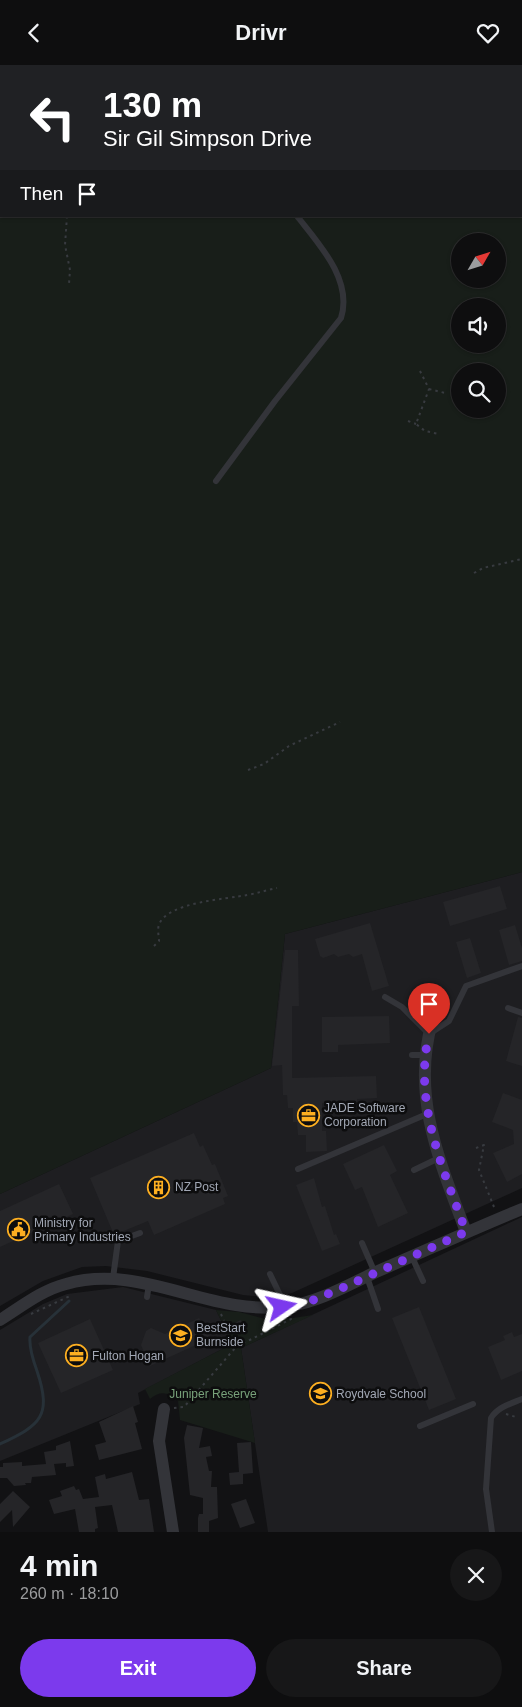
<!DOCTYPE html>
<meta charset="utf-8">
<style>
:root{--surface:#0e0e0f;--page:#171718;--text:#f1f3f6;--muted:#9b9c9e;--line:#2e2e2f;--accent:#7c3aed}
body{margin:0;font-family:Arial,sans-serif;background:var(--page);color:var(--text);height:100vh;display:flex;flex-direction:column;font-size:19px;white-space:nowrap}
*{box-sizing:border-box;margin:0}
p{font-size:16px;color:var(--muted)}
.icon{flex:none;width:28px;height:28px;fill:none;stroke:currentColor;stroke-width:2;stroke-linecap:round;stroke-linejoin:round}
.map{position:relative;height:1467px;overflow:hidden}
.sheet{display:flex;flex-direction:column;background:var(--surface);flex:1}
.sheet>*{flex:none}
.banner{position:absolute;left:0px;top:0px;width:522px;height:152px;box-shadow:0 1px 4px #0004,0 0 0 1px var(--line);background:#202124;color:#fff;overflow:hidden}
.needle{width:32px;rotate:51deg}
.fabs{position:absolute;left:451px;top:168px;display:grid;gap:10px}
.fabs a{display:grid;place-items:center;width:55px;height:55px;border-radius:50%;background:var(--surface);box-shadow:0 1px 4px #0004,0 0 0 1px var(--line);font-size:25px}
.pin{position:absolute;display:grid;place-items:center;width:42px;height:42px;color:#fff;margin:-51px -21px;border-radius:50% 50% 50% 0;rotate:-45deg;box-shadow:0 0 5px #0007}
.pin .icon{rotate:45deg}
.me{position:absolute;width:55px;margin:-28px;rotate:79deg;stroke-linejoin:round;filter:drop-shadow(0 0 4px #0008)}
.turn{display:flex;align-items:center;gap:18px;height:105px;padding:0 20px;font-size:22px}
.turn .icon{width:65px;height:65px;stroke-width:2.5}
.turn b{display:block;font-size:35px;line-height:42px}
.then{display:flex;align-items:center;height:48px;padding:0 20px;background:#0003;gap:10px;font-size:19px}
.round{display:grid;place-items:center;flex:none;width:52px;height:52px;border-radius:26px;background:var(--page)}
.summary{display:flex;align-items:center;justify-content:space-between;height:85px;padding:0 20px}
h1{font-size:30px;font-weight:600;line-height:38px}
.action{display:flex;gap:10px;margin-top:auto;padding:10px 20px}
.action a{flex:1;height:58px;border-radius:30px;background:var(--accent);color:#fff;font-size:20px;font-weight:600;line-height:58px;text-align:center}
.action a+a{background:var(--page);color:var(--text)}
header{display:flex;justify-content:space-between;align-items:center;height:65px;padding:0 20px;background:var(--surface);font-size:22px;font-weight:600}
.map>svg:first-child{display:block}
.built{fill:#1e1e21}
.green{fill:#181e19;fill-rule:evenodd}
.lines{fill:none;stroke-linecap:round;stroke-linejoin:round}
.stream{stroke:#273138;stroke-width:3}
.building{fill:#252528}
.path{stroke:#383b40;stroke-width:2;stroke-dasharray:2.5 4;stroke-linecap:butt}
.lane{stroke:#333439;stroke-width:6}
.street{stroke:#333439;stroke-width:12}
.route{stroke:#7c3aed;stroke-width:9;stroke-dasharray:0 16.2}
.labels{text-anchor:middle;dominant-baseline:central;stroke-width:5;stroke-linejoin:round;paint-order:stroke}
.poi-label{font-size:12px;fill:#a2a8b5;stroke:#0d0d0e;text-anchor:start}
.park-label{font-size:12px;fill:#78a17a;stroke:#0d0d0e}
</style>
<header><svg class="icon" aria-label="back" viewBox="0 0 24 24"><path d="M15 5l-7 7 7 7"/></svg>Drivr<svg class="icon" aria-label="heart" viewBox="0 0 24 24"><path d="M12 20l-8-8c-3-5 5-10 8-4 3-6 11-1 8 4z"/></svg></header>
<div class="map">
<svg width="522" height="1467" viewBox="0 0 522 1467">
<rect width="100%" height="100%" fill="#121214"/>
<!-- built -->
<path class="built" d="M 522,807 L 522,1123 L 292,1228 L 274,1233 L 243,1230 L 147,1206 L 106,1201 L 82,1202 L 43,1216 L 0,1241 L 0,1129 L 271,1003 L 285,869 Z
M 522,1152 L 522,1467 L 268,1467 L 241,1283 Z
M 123,1222 L 216,1245 L 231,1276 L 230,1280 L 138,1328 L 140,1339 L 0,1396 L 0,1265 L 43,1239 L 67,1229 Z"/>
<!-- green -->
<path class="green" d="M 51,0 L 522,0 L 522,807 L 285,869 L 271,1003 L 0,1129 L 0,20 L 1,151 L 521,151 L 521,1 L 48,1 ZM 460,176 L 498,176 L 498,214 L 460,214 ZM 460,241 L 498,241 L 498,279 L 460,279 ZM 460,306 L 498,306 L 498,344 L 460,344 Z
M 216,1245 L 239,1247 L 273,1256 L 313,1250 L 241,1283 L 255,1378 L 180,1355 L 178,1336 C 169,1327 160,1325 150,1334 L 145,1324 L 230,1280 L 231,1276 Z"/>
<g class="lines">
<!-- stream -->
<path class="stream" d="M 0,1379 C 41,1360 52,1351 37,1306 C 33,1295 29,1283 30,1272 L 69,1236"/>
</g>
<!-- building -->
<path class="building" d="M 500,821 L 507,844 L 450,861 L 443,837 Z
M 370,858 L 389,921 L 372,926 L 362,889 L 353,892 L 349,889 L 338,892 L 334,889 L 323,893 L 320,891 L 315,874 Z
M 515,860 L 522,883 L 522,896 L 509,900 L 499,865 Z
M 470,873 L 481,908 L 467,913 L 456,877 Z
M 285,885 L 298,885 L 299,941 L 292,941 L 292,1013 L 376,1011 L 377,1033 L 357,1034 L 357,1037 L 322,1038 L 322,1066 L 326,1066 L 327,1086 L 306,1087 L 306,1070 L 298,1070 L 297,1057 L 293,1057 L 293,1043 L 288,1043 L 287,1030 L 283,1030 L 282,1000 L 272,1001 Z
M 389,951 L 390,978 L 338,980 L 338,987 L 322,987 L 322,952 Z
M 518,952 L 522,953 L 522,1001 L 506,996 Z
M 503,1028 L 522,1035 L 522,1109 L 507,1117 L 493,1088 L 514,1079 L 513,1065 L 492,1057 Z
M 194,1068 L 200,1082 L 203,1080 L 212,1100 L 215,1099 L 228,1131 L 223,1133 L 225,1139 L 154,1170 L 148,1156 L 114,1170 L 90,1113 Z
M 384,1080 L 397,1106 L 390,1110 L 408,1148 L 378,1162 L 362,1122 L 355,1125 L 343,1099 Z
M 314,1113 L 322,1142 L 325,1141 L 334,1170 L 336,1169 L 340,1179 L 322,1186 L 296,1120 Z
M 59,1119 L 73,1149 L 0,1182 L 0,1146 Z
M 419,1242 L 456,1334 L 429,1345 L 392,1253 Z
M 199,1253 L 211,1273 L 150,1301 L 141,1280 L 146,1266 L 151,1263 L 165,1269 Z
M 90,1254 L 113,1305 L 61,1328 L 38,1278 Z
M 241,1255 L 246,1266 L 238,1270 L 232,1259 Z
M 512,1267 L 514,1272 L 522,1269 L 522,1306 L 501,1315 L 488,1282 L 505,1275 L 503,1271 Z
M 133,1341 L 138,1357 L 135,1358 L 142,1384 L 99,1395 L 95,1380 L 106,1377 L 99,1357 Z
M 187,1360 L 203,1363 L 199,1383 L 210,1381 L 212,1391 L 206,1392 L 209,1406 L 212,1406 L 211,1422 L 217,1422 L 218,1453 L 209,1456 L 209,1467 L 198,1467 L 198,1453 L 199,1449 L 203,1449 L 203,1433 L 190,1430 L 184,1373 Z
M 70,1376 L 74,1401 L 66,1402 L 66,1398 L 54,1399 L 56,1410 L 32,1412 L 31,1418 L 25,1418 L 26,1420 L 14,1421 L 7,1413 L 0,1413 L 0,1402 L 3,1402 L 3,1398 L 22,1397 L 22,1401 L 46,1399 L 44,1387 L 56,1385 L 56,1381 Z
M 251,1377 L 253,1408 L 243,1409 L 243,1419 L 230,1420 L 229,1408 L 239,1407 L 237,1378 Z
M 132,1407 L 139,1435 L 149,1434 L 154,1467 L 118,1467 L 112,1440 L 95,1442 L 98,1463 L 95,1464 L 95,1467 L 79,1467 L 75,1444 L 54,1449 L 49,1435 L 62,1431 L 60,1426 L 74,1421 L 76,1425 L 79,1424 L 83,1434 L 99,1432 L 95,1412 L 105,1409 L 106,1414 Z
M 13,1426 L 30,1442 L 13,1462 L 12,1445 L 0,1457 L 0,1439 Z
M 246,1434 L 255,1458 L 240,1463 L 231,1439 Z"/>
<g class="lines">
<!-- path -->
<path class="path" d="M 365,0 L 367,1
M 521,70 L 522,71
M 67,151 L 65,180 L 70,205 L 69,219
M 420,306 L 429,324 L 416,359 L 425,366 L 439,369
M 429,324 L 445,328
M 408,356 L 416,359
M 474,508 L 483,503 L 522,494
M 248,705 L 264,699 L 289,681 L 340,657
M 154,881 L 159,876 C 159,871 157,865 159,860 C 166,837 228,834 247,830 C 258,828 267,825 277,823
M 476,1083 L 484,1080 L 479,1105 L 494,1142
M 31,1249 L 72,1230
M 221,1249 L 235,1282
M 174,1343 L 184,1342 L 236,1282 L 291,1254 L 291,1251
M 506,1349 L 516,1352"/>
<!-- lane -->
<path class="lane" d="M 243,0 L 243,1
M 216,416 L 275,336 L 341,253 C 353,215 319,179 297,151
M 385,932 L 402,942 L 429,969 L 449,956 L 466,921 L 522,901
M 508,943 L 522,948
M 412,990 L 424,990
M 298,1104 L 427,1049
M 414,1105 L 439,1093
M 362,1178 L 375,1208
M 412,1192 L 423,1216
M 270,1209 L 280,1230 L 282,1242
M 367,1212 L 378,1244
M 113,1213 L 118,1176 L 140,1168
M 147,1232 L 149,1219
M 420,1361 L 473,1339
M 492,1467 L 486,1424 L 491,1353 C 498,1342 510,1339 522,1334"/>
<!-- street -->
<path class="street" d="M 432,957 C 411,1032 440,1097 466,1167
M 0,1255 C 21,1242 42,1225 66,1219 C 143,1197 212,1253 289,1241 C 319,1237 348,1220 376,1207 C 425,1186 473,1164 522,1144
M 164,1344 L 159,1376 L 173,1467"/>
</g>
<g class="lines">
<!-- route -->
<path class="route" d="M 282,1242 L 306,1238 L 342,1223 L 466,1167 C 443,1103 413,1038 429,969"/>
</g>
<!-- icons -->
<defs>
<symbol id="office-ring" viewBox="-11 -11 22 22"><circle r="9.5" fill="#0d0d0e" stroke="#fdaf21" stroke-width="1.5"/><path d="M-6-3h4V-5.5h4V-3h4V5H-6ZM-1-4.5V-3h2v-1.5ZM-6 0V1H6V0Z" fill="#fdaf21"/></symbol>
<symbol id="building-ring" viewBox="-11 -11 22 22"><circle r="9.5" fill="#0d0d0e" stroke="#fdaf21" stroke-width="1.5"/><path d="M-4-6H4V6H1V3H-1V6H-4ZM-2.5-4.3h1.7v1.8h-1.7ZM.8-4.3h1.7v1.8H.8ZM-2.5-1h1.7V.8h-1.7ZM.8-1h1.7V.8H.8Z" fill="#fdaf21"/></symbol>
<symbol id="civic-ring" viewBox="-11 -11 22 22"><circle r="9.5" fill="#0d0d0e" stroke="#fdaf21" stroke-width="1.5"/><path d="M-.6-6.5H3V-4.5H.6V-3L4-1V1h2V6H-6V1h2V-1L-.6-3ZM-1.2 2.5V6h2.4V2.5Z" fill="#fdaf21"/></symbol>
<symbol id="school-ring" viewBox="-11 -11 22 22"><circle r="9.5" fill="#0d0d0e" stroke="#fdaf21" stroke-width="1.5"/><path d="M0-5L7-2L0 1L-7-2ZM-4 1L0 2.5L4 1V4Q0 6-4 4Z" fill="#fdaf21"/></symbol>
</defs>
<g fill-rule="evenodd">
<use href="#office-ring" x="296" y="1038" width="25" height="25"/>
<use href="#building-ring" x="146" y="1110" width="25" height="25"/>
<use href="#civic-ring" x="6" y="1152" width="25" height="25"/>
<use href="#school-ring" x="168" y="1258" width="25" height="25"/>
<use href="#office-ring" x="64" y="1278" width="25" height="25"/>
<use href="#school-ring" x="308" y="1316" width="25" height="25"/>
</g>
<g class="labels">
<!-- poi labels -->
<g class="poi-label">
<text x="324" y="1043">JADE Software<tspan x="324" dy="14">Corporation</tspan></text>
<text x="175" y="1122">NZ Post</text>
<text x="34" y="1158">Ministry for<tspan x="34" dy="14">Primary Industries</tspan></text>
<text x="196" y="1263">BestStart<tspan x="196" dy="14">Burnside</tspan></text>
<text x="92" y="1291">Fulton Hogan</text>
<text x="336" y="1329">Roydvale School</text>
</g>
<!-- park labels -->
<g class="park-label">
<text x="213" y="1329">Juniper Reserve</text>
</g>
</g>
</svg>
<div class="fabs">
<a><svg class="needle" viewBox="-14 -14 28 28"><path d="M0-13l5 13h-10z" fill="#e53935"/><path d="M0 13l5-13h-10z" fill="#9b9c9e"/></svg></a>
<a><svg class="icon" aria-label="sound" viewBox="0 0 24 24"><path d="M4 9h4l5-4v14l-5-4H4zM17 9q2 3 0 6"/></svg></a>
<a><svg class="icon" aria-label="search" viewBox="0 0 24 24"><circle cx="10" cy="10" r="6"/><path d="M15 15l6 6"/></svg></a>
</div>
<div class="pin" style="left:429px;top:969px;background:#d93025"><svg class="icon" aria-label="arrive" viewBox="0 0 24 24"><path d="M6 21V4h12l-3 4 3 4H6"/></svg></div>
<svg class="me" style="left:282px;top:1242px" viewBox="-20 -20 40 40"><path d="M0-17L14 15 0 8-14 15z" fill="#7c3aed" stroke="#fff" stroke-width="4"/></svg>
<div class="banner">
<div class="turn"><svg class="icon" aria-label="left" viewBox="0 0 24 24"><path d="M17 20v-9H6M10 6l-5 5 5 5"/></svg><div><b>130 m</b>Sir Gil Simpson Drive</div></div>
<div class="then">Then<svg class="icon" aria-label="arrive" viewBox="0 0 24 24"><path d="M6 21V4h12l-3 4 3 4H6"/></svg></div>
</div>
</div>
<section class="sheet">
<div class="summary"><div><h1>4 min</h1><p>260 m · 18:10</p></div><a class="round"><svg class="icon" aria-label="close" viewBox="0 0 24 24"><path d="M6 6l12 12M18 6L6 18"/></svg></a></div>
<div class="action"><a>Exit</a><a>Share</a></div>
</section>
